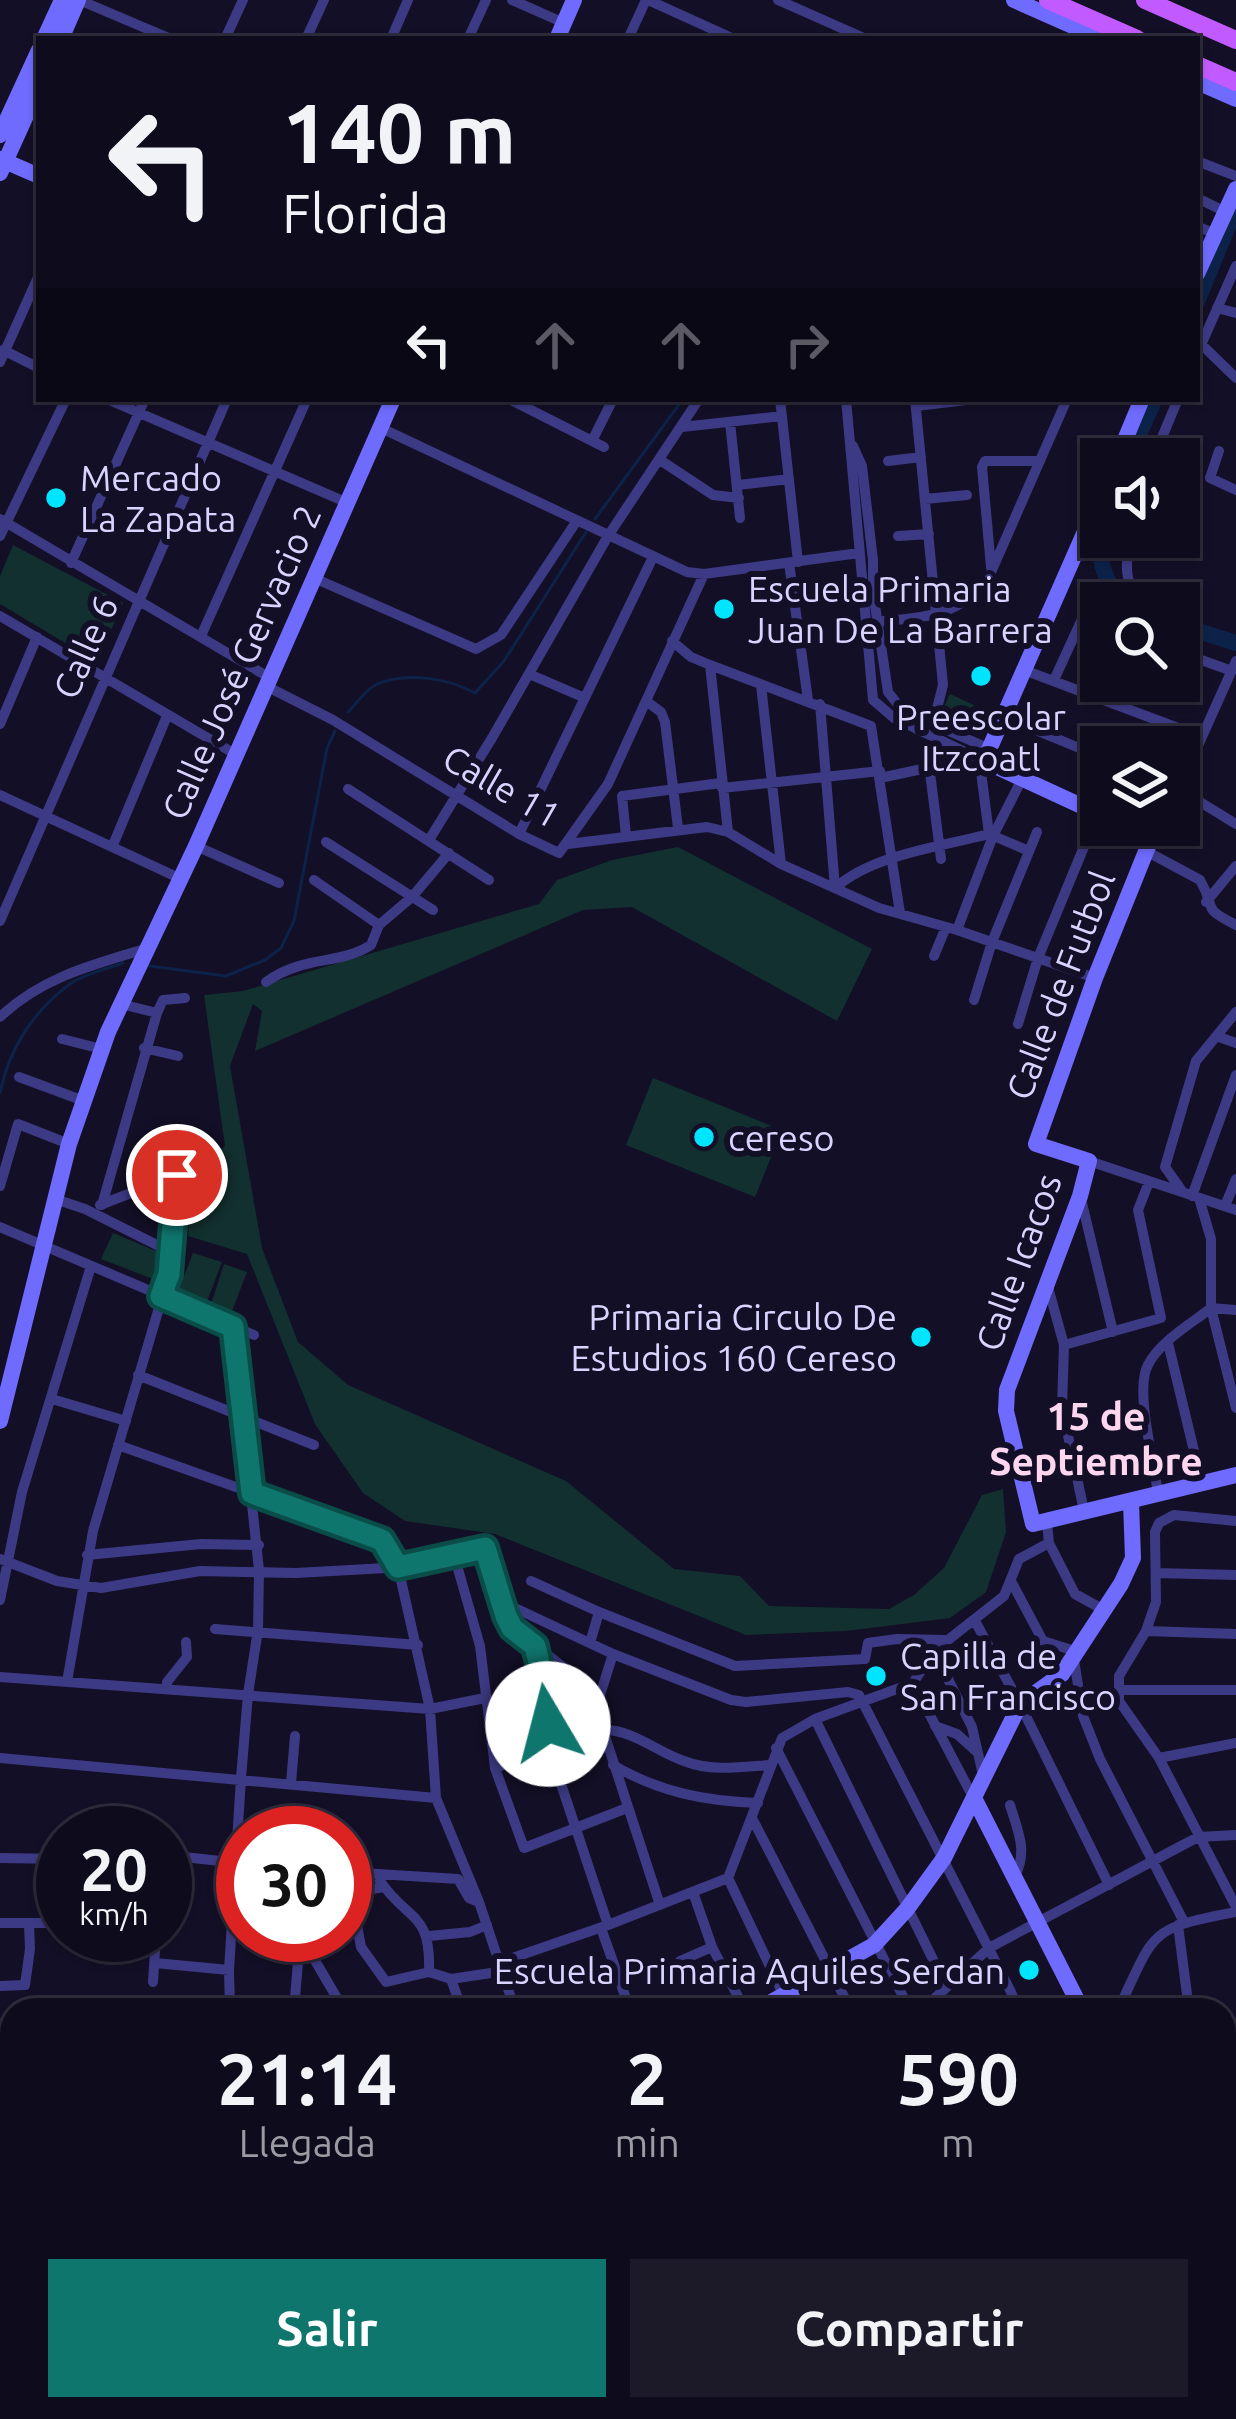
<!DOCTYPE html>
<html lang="es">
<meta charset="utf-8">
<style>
:root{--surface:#0e0b1c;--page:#1c1929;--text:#f1f3f6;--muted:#9b9ba3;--line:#2e2b3b;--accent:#0f766e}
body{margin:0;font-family:Ubuntu,sans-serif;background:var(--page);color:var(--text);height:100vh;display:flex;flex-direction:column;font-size:45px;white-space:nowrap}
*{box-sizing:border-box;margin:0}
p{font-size:39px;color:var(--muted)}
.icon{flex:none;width:66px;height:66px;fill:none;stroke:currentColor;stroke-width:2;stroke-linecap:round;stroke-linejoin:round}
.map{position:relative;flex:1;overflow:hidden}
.sheet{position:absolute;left:0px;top:1998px;width:1236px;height:423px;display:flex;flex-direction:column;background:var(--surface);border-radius:36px 36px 0 0;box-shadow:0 3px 9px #0004,0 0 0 3px var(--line)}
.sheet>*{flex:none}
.banner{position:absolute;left:36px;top:36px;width:1164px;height:366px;border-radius:0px;box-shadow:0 3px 9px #0004,0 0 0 3px var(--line);background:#0e0b1c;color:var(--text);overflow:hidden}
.controls{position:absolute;left:1080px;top:438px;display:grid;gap:24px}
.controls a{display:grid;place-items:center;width:120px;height:120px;border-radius:0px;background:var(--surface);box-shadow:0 3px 9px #0004,0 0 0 3px var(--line);font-size:60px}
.speed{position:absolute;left:36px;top:1806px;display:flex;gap:24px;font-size:60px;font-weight:700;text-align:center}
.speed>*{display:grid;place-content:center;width:156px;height:156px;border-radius:50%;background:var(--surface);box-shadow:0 3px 9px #0004,0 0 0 3px var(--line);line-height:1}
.speed small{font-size:30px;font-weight:400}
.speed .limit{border:18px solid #d22;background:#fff;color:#111}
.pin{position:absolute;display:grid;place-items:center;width:102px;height:102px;color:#fff;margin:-51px;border:6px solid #fff;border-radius:50%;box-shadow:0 3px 12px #0007}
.me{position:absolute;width:132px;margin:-66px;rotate:352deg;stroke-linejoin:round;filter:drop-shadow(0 0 9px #0008)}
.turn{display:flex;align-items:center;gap:42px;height:252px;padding:0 48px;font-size:54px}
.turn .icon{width:156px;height:156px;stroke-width:2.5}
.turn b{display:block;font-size:84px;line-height:102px}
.lanes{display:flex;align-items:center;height:114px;padding:0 48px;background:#0003;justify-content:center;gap:60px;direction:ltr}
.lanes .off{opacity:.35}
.eta{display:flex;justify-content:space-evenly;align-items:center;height:204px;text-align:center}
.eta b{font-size:72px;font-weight:600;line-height:84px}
.button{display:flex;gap:24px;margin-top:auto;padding:24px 48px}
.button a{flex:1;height:138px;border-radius:0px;background:var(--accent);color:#fff;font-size:48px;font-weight:600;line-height:138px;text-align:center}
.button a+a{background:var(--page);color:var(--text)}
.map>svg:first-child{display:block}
.green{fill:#12302f}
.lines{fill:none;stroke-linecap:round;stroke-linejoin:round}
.stream{stroke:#0c2248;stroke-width:3}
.river{stroke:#0c2248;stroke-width:16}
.street{stroke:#3d3a85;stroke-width:10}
.secondary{stroke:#6f6bff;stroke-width:16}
.primary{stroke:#c25bff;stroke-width:18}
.route-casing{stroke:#0a4d48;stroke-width:30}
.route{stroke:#0f766e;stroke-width:21}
.poi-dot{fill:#00e5ff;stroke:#130f26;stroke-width:4.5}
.labels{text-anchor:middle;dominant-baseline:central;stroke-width:12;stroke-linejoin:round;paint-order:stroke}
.poi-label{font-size:36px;fill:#d9d4ff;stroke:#130f26;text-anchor:start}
.street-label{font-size:36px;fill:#d9d4ff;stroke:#130f26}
.neighbourhood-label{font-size:39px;font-weight:bold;fill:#ffd6f0;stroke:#130f26}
</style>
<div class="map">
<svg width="1236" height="2419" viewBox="0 0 1236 2419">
<rect width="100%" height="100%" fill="#130f26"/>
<!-- green -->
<path class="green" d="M 13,545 L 123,603 L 97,662 L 0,604 L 0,576 Z
M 950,694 L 989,712 L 979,733 L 939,718 Z
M 678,847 L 872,949 L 837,1021 L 632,907 L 583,910 L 255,1051 L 262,1011 L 253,1004 L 230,1066 L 262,1248 L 298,1342 L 348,1385 L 566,1481 L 674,1569 L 740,1576 L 769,1606 L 889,1609 L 914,1595 L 944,1568 L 982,1495 L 1003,1489 L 1006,1532 L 986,1592 L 950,1618 L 846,1631 L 746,1635 L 495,1534 L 405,1521 L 363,1493 L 315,1424 L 247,1254 L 188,1236 L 194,1169 L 225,1146 L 204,995 L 243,991 L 539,904 L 557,880 L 612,860 Z
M 653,1078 L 782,1130 L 755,1197 L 626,1145 Z
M 113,1233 L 168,1256 L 158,1281 L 101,1259 Z
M 193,1253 L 222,1262 L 206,1304 L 178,1292 Z
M 224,1264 L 247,1272 L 232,1311 L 211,1304 Z"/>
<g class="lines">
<!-- stream -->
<path class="stream" d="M 595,519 L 683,399
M 348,712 C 357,703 366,689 377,684 C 407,672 448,678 475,693 L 504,661 L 586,532
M 150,966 L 226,976 L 265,960 L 281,948 L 294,921 L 327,748 L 335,731
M 0,1093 C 9,1049 33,1011 70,984 C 84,974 107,969 123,963"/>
<!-- river -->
<path class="river" d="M 1197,302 L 1236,207
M 1128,459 L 1155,399
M 1101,522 C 1098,553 1100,583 1127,603
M 1179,625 L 1236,643"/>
<!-- street -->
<path class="street" d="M 79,0 L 171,39
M 512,0 L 564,23
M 648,0 L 734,39
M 778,0 L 866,39
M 225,39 L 243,0
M 306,39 L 324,0
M 391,39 L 408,0
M 468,39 L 486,0
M 628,39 L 646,0
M 1197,161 L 1236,176
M 1197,198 L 1226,212
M 1197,226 L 1215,234
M 1217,308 L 1236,313
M 1201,344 L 1236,378
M 3,350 L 39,368
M 1197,354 L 1236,266
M 0,362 L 39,275
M 107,399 L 348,503
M 509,399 L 604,447
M 780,399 L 798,562
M 846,399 L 873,700 L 894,718 L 984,761 L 981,772 L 989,834 L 1029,851
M 915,399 L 943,685 L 933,724
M 916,406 L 975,399
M 730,422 L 740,518
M 682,427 L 782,416
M 381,428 L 687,572 L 704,574 L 859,553
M 592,441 L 613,399
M 853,446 L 862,466 L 873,560 L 873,592 L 888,692 L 903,711 L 990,749
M 1219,451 L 1210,478 L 1236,490
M 1153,459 L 1178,399
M 660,460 L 713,495 L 739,498
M 888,461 L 921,457
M 738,485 L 789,479
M 925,499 L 967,495
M 0,519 L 270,678
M 0,536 L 66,399
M 898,536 L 929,534
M 1130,537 C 1126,565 1121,588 1149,603
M 71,563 L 145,399
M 789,563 L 808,700
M 991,567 L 982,467 L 985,461 L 1040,461
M 314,578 L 476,649 L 501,635 L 576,522
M 0,616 L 235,754
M 876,622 C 924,617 967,617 992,570 L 1067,399
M 201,636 L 307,399
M 672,641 L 691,657 L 710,665 L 871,726 L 900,913
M 1179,652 L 1232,671
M 710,665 L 728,832
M 1024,670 L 1202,737
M 529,674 L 585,698
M 1054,680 L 1088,606 L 1096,603 L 1101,608
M 761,685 L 781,864
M 266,686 L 333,720 L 519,834 L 559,853 L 608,784 L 704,574
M 646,701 L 661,712 L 665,722 L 678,828
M 820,704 L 835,888
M 1004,717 L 1101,757
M 0,724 L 37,637
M 929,765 L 941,859
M 880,778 L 922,769 L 947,744
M 722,788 L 880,771
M 1179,788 L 1236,661
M 348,789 L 489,880
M 1179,789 L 1236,824
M 0,795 L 179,878
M 519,834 L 653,557
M 626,836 L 622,796 L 721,783
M 429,840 L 492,738 L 608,536 L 699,399
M 326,842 L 433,910
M 568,844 L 707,827 L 728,832 L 781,864 L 879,908 L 957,930 L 1095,978
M 113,845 L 167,716
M 196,846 L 279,883
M 1146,851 L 1200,880 C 1218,911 1199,906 1236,925
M 314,880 L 379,925
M 835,888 C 874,854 940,847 989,834
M 1206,902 L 1236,866
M 0,921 L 227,399
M 957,930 L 993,836 L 1022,779
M 934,956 L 946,927
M 266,982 C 306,954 338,966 371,945 L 379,925 L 412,897 L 449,853
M 974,1000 L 992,942 L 1037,832
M 121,1004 L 157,1013
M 0,1017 C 41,978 91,965 145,949
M 1018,1024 L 1038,958 L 1098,813
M 1219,1037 L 1236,1043
M 62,1039 L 102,1049
M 144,1048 L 178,1056
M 19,1077 L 84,1101
M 1089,1161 L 1236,1210
M 0,1186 L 18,1124 L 69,1144
M 1182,1191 L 1165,1167 L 1196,1061 L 1236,1012
M 1192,1196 L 1236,1075
M 1199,1198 L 1211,1239 L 1211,1308 L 1236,1408
M 55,1199 L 85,1209 L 171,1252
M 1081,1199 L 1113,1332
M 100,1205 L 177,1175
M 102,1205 L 157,1013 L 163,1000 L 185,998
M 1225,1206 L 1236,1179
M 0,1227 L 254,1335
M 1048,1287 L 1064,1345 L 1062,1407 L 1084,1511
M 1168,1343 L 1202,1484
M 1064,1345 L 1161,1318 L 1138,1210 L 1149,1182
M 138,1375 L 314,1445
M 52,1399 L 126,1421
M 118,1445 L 373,1536 L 389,1547 L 398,1567 L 430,1709 L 436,1798 L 479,1902 L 515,2010
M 1158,1495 C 1155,1464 1134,1390 1148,1365 C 1160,1341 1191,1324 1211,1308 L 1236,1310
M 1174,1515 L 1159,1523 L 1155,1532 L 1156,1602 L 1146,1631 L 1119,1676 L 1119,1701 L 1159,1758 L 1236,1907
M 1174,1515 L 1236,1521
M 1049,1543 L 1075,1594 L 1104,1610
M 87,1555 L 201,1544 L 259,1545
M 454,1555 L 480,1646 L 495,1768 L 524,1848 L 627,1808
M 0,1559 L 57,1581 L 101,1588 L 200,1571 L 296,1573 L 404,1567 L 485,1548 L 512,1628 L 600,1695
M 1156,1573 L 1236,1575
M 531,1581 L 599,1612 L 735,1666 L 865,1659 L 868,1643 L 897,1639 L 946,1640
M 1011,1581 L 1043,1641 L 1078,1652
M 0,1600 L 22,1492 L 91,1266
M 502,1602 L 613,1654 L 731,1700 L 746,1702 L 848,1692 L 859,1695 L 1011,1992 L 1013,1997 L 1004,2010
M 975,1621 L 1020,1704 L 1109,1885
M 215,1629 L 418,1645
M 1146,1631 L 1236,1634
M 590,1643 L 599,1612
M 536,1649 L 547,1696 L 550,1751 L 608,1925
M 934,1651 L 972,1727 L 983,1775
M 613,1654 L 600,1695 L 603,1730 L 660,1905
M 1074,1660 L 1083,1716 L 1100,1759 L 1184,1922
M 0,1677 L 430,1709 L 485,1698
M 67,1682 L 93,1531 L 169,1274 L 177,1175 L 180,1162 L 202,1141
M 913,1683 L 973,1797
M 167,1689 L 167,1682 L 187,1657 L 186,1642
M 1118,1690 L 1236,1690
M 815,1719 L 946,1986
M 935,1726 L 957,1734 L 977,1752
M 776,1748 L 910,2010
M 0,1758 L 436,1798
M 1159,1758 L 1236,1743
M 613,1765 C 659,1792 704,1801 758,1803
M 495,1768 L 603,1730 C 632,1729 657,1752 684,1761 C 712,1772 741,1767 770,1765
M 291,1783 L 295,1736
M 1010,1805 C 1018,1832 1028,1850 1015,1876
M 752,1818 L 851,2010
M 165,1855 L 239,1863
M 0,1858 L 63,1859
M 345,1872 L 458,1879 L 469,1898 L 479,1902
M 728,1878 L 782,1738 L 815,1719 L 913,1683 L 934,1651 L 1004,1596 L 1019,1559 L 1049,1543 L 1047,1523
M 728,1878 L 784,1996
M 380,1881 C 409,1923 431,1911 429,1972
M 383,1887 L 351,1893 L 361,1947 L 386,1982 L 429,1972 L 451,1979 L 504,1971
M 693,1892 L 712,1947 L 745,2010
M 0,1923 L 63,1923
M 1178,1925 L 1189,2010
M 601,1928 L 630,2010
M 300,1935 L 344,2010
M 429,1936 L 470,1932 L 487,1925
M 680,1961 L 712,1947
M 501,1962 L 608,1925 L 728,1878
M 155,1963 L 229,1970
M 451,1979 L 462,2010
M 153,1982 L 156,1935
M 0,1986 L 25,1985 L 30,1949 L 29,1924
M 230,2010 L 229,1970 L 241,1778 L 248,1694 L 258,1630 L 259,1570 L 233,1327
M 294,2010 L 298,1962 L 307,1953
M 667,2010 L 685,2001
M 922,2010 L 989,1948 L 1198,1837 L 1236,1835
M 1118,2010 C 1156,1931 1146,1929 1236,1912
M 1224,2060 L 1236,2060
M 0,2181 L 12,2180
M 1224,2190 L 1236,2187
M 1224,2315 L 1236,2310
M 0,2335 L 12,2339
M 0,2403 L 28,2419
M 149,2409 L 159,2419
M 720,2409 L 727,2419
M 1049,2409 L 1051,2419
M 286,2411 L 302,2419
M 50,2419 L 54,2409
M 432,2419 L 433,2409
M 558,2419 L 573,2409
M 659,2419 L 675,2409
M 815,2419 L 822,2409
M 879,2419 L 885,2409"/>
<!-- secondary -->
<path class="secondary" d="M 1014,0 L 1102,39
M 44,39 L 62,0
M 61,39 L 78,0
M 557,39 L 574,0
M 1197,82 L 1236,99
M 0,135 L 39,50
M 0,159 L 39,176
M 0,173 L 39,87
M 1197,274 L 1236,189
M 1117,459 L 1142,399
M 1101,495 L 984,761 L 1101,815
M 1123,825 L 1151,839 L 1095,978 L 1036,1144 L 1089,1161 L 1080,1196 L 1007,1390 L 1006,1411 L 1033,1524 L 1236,1475
M 0,1421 L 69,1144 L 108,1032 L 196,846 L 393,399
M 975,1800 L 1082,2010
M 757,2010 L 874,1945 L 907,1909 L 944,1858 L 1020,1704 L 1062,1674 L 1121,1584 L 1133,1558 L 1131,1502
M 1224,2238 L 1236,2264
M 0,2253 L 12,2254
M 283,2419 L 286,2409"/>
<!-- primary -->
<path class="primary" d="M 1048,0 L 1137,39
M 1145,0 L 1236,40
M 1197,65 L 1236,82"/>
</g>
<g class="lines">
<defs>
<path id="route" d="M 177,1175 L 169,1274 L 161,1296 L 233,1327 L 252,1493 L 382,1540 L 398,1567 L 485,1548 L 506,1616 L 512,1628 L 535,1646 L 547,1696 L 548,1724"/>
</defs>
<!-- route casing -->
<use href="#route" class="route-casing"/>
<!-- route -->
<use href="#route" class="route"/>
</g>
<!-- markers -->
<g class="poi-dot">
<circle cx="56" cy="498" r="12"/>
<circle cx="724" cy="609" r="12"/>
<circle cx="981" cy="676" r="12"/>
<circle cx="704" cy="1137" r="12"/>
<circle cx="921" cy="1337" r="12"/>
<circle cx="876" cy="1676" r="12"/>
<circle cx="1029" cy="1970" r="12"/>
</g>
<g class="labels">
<!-- poi labels -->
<g class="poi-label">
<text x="80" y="477">Mercado<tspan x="80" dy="41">La Zapata</tspan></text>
<text x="748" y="588">Escuela Primaria<tspan x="748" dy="41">Juan De La Barrera</tspan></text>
<text x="981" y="716" text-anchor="middle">Preescolar<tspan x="981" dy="41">Itzcoatl</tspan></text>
<text x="728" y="1137">cereso</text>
<text x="897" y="1316" text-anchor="end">Primaria Circulo De<tspan x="897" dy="41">Estudios 160 Cereso</tspan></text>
<text x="900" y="1655">Capilla de<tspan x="900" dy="41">San Francisco</tspan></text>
<text x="1005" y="1970" text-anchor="end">Escuela Primaria Aquiles Serdan</text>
</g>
<!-- street labels -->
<g class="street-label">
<text transform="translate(85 647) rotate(-66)">Calle 6</text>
<text transform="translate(241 662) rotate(-66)">Calle José Gervacio 2</text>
<text transform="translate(502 786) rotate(30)">Calle 11</text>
<text transform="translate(1060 985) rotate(-69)">Calle de Futbol</text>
<text transform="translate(1018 1262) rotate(-70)">Calle Icacos</text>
</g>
<!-- neighbourhood labels -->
<g class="neighbourhood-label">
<text x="1096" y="1415">15 de<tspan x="1096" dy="45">Septiembre</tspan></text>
</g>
</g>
</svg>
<div class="controls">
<a><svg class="icon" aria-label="sound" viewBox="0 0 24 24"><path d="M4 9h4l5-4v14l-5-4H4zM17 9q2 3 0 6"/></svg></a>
<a><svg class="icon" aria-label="search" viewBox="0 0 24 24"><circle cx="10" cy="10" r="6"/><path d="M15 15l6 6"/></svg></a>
<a><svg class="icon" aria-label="layers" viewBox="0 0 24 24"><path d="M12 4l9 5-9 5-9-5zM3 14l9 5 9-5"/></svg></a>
</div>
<div class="speed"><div>20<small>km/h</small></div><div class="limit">30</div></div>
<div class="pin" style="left:177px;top:1175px;background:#d93025"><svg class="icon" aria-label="arrive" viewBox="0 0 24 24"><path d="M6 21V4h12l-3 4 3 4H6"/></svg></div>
<svg class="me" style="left:548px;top:1724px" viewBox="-20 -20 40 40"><circle r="19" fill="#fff"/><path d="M0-13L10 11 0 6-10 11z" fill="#0f766e"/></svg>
<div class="banner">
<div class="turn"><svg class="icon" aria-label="left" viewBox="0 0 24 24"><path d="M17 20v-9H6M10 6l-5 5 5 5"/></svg><div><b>140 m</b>Florida</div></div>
<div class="lanes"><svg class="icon" aria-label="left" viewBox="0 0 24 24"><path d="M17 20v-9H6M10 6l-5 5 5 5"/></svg><svg class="icon off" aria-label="ahead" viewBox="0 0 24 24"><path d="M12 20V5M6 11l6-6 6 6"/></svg><svg class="icon off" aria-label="ahead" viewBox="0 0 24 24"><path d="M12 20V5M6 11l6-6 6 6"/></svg><svg class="icon off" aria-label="right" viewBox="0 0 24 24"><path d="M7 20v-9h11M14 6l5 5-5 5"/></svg></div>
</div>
<section class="sheet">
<div class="eta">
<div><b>21:14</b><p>Llegada</p></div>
<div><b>2</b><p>min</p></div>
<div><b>590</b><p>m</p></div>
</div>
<div class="button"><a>Salir</a><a>Compartir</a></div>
</section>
</div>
